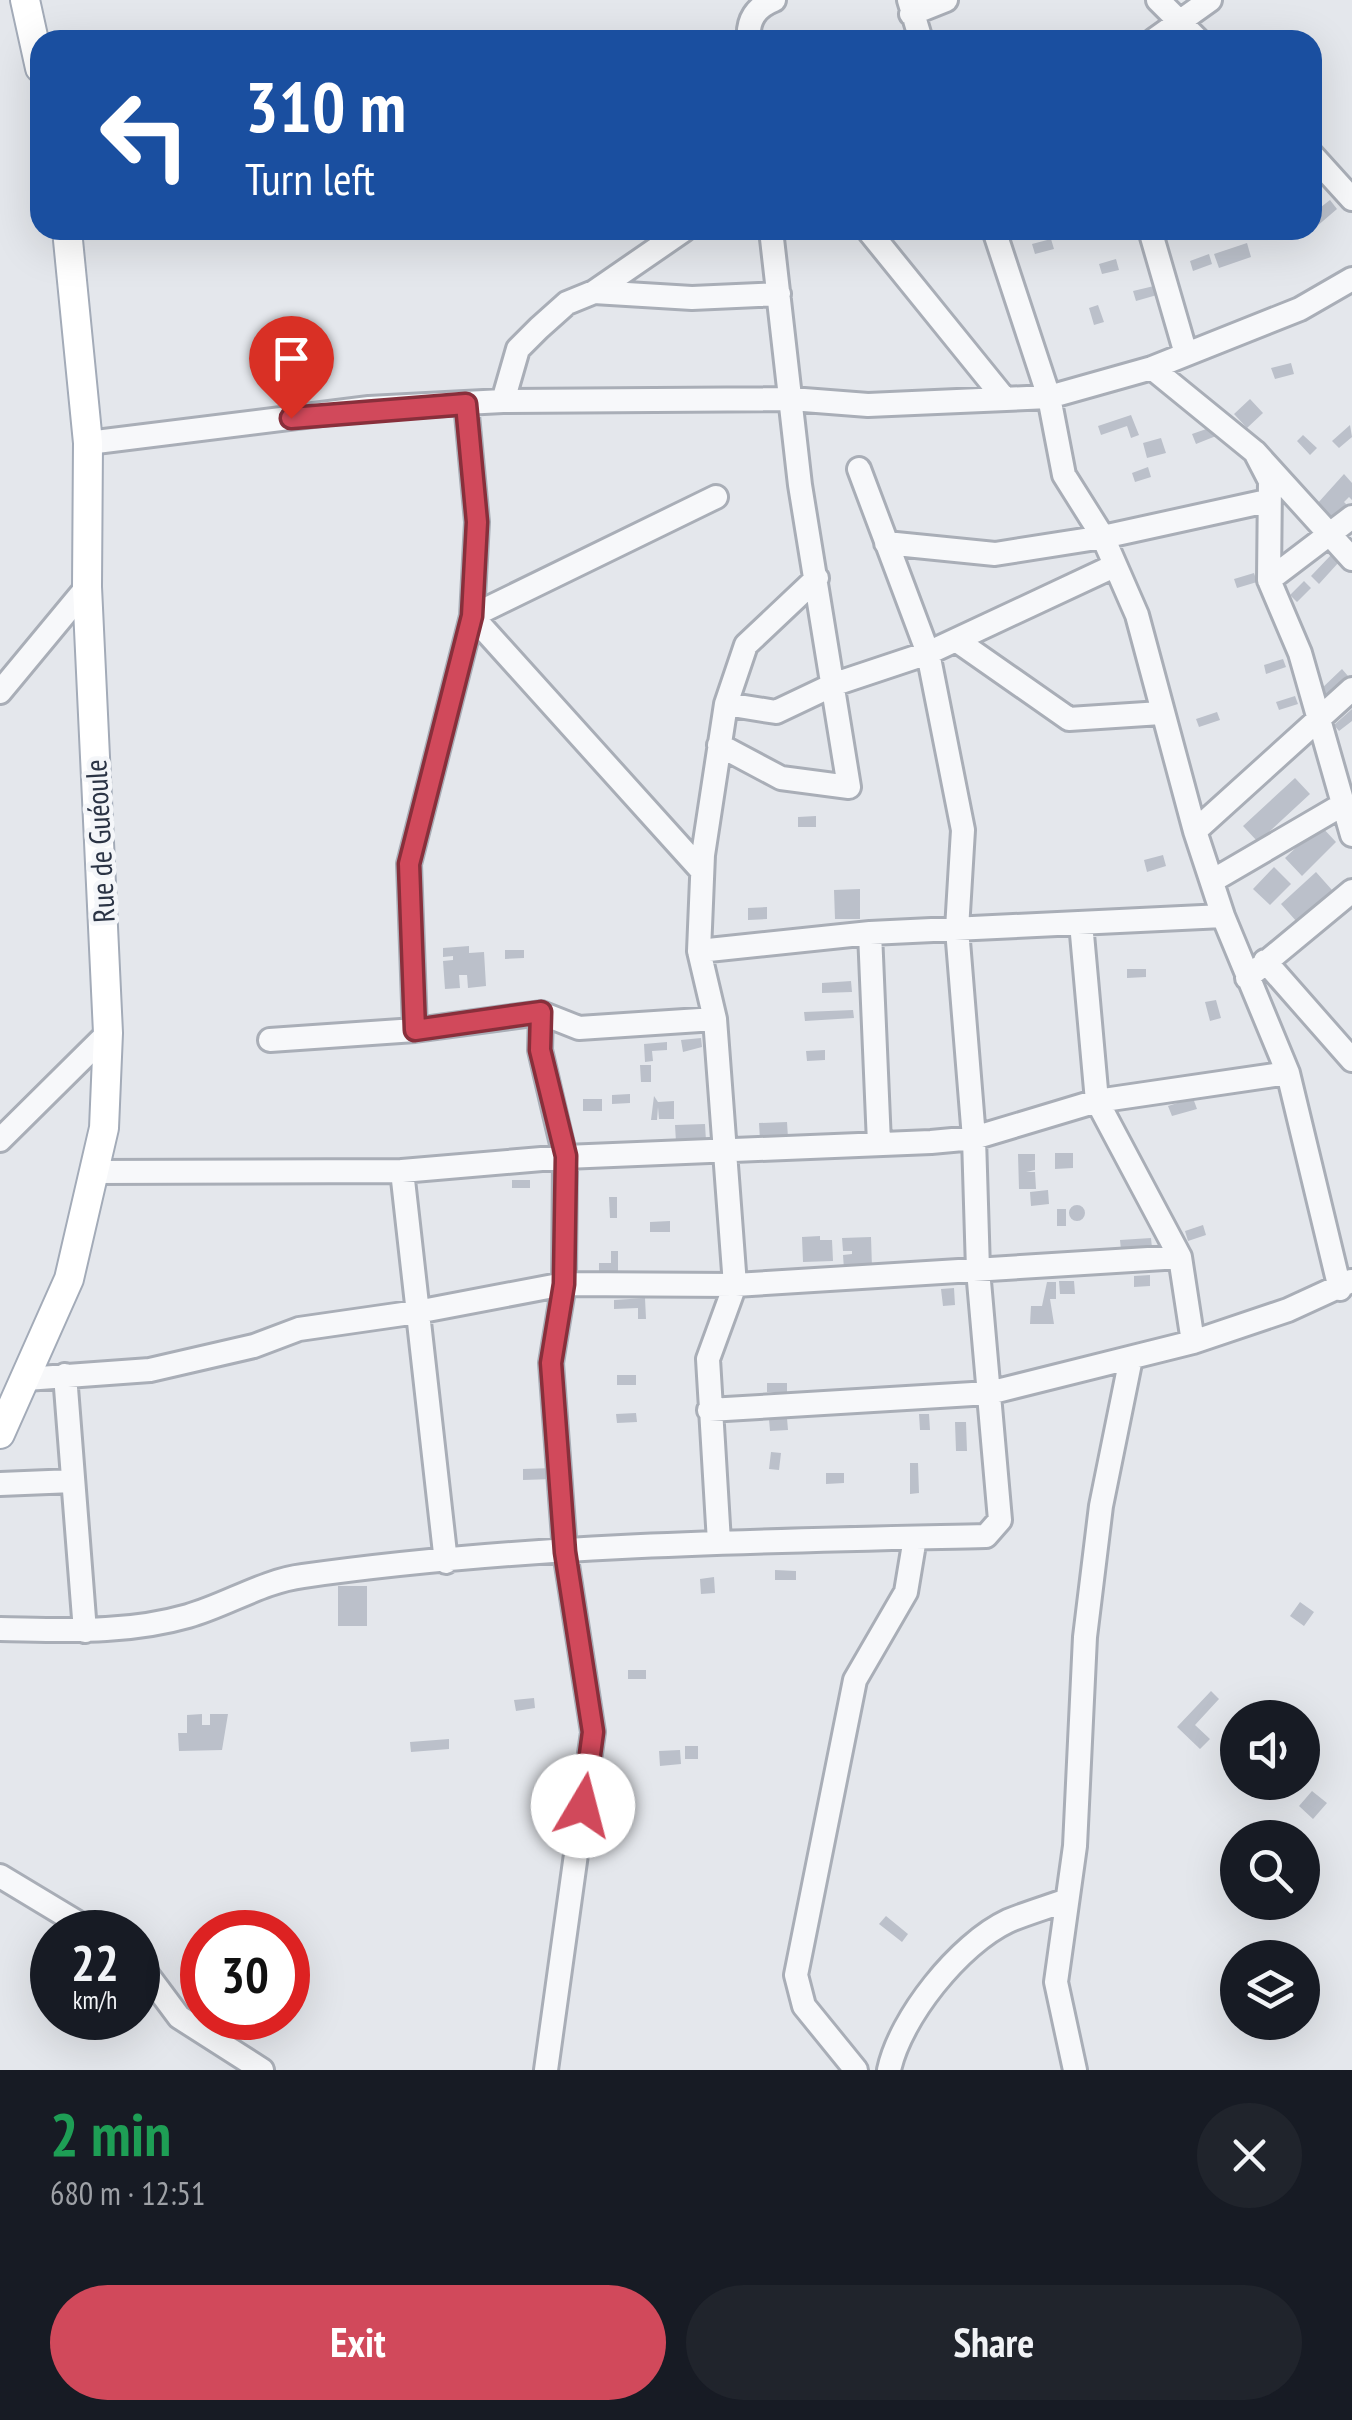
<!DOCTYPE html>
<meta charset="utf-8">
<style>
:root{--surface:#171b24;--page:#20242c;--text:#f1f3f6;--muted:#9ea1a6;--accent:#d1495b}
body{margin:0;font-family:"PT Sans Narrow",sans-serif;background:var(--page);color:var(--text);height:100vh;display:flex;flex-direction:column;font-size:38px;white-space:nowrap}
*{box-sizing:border-box;margin:0}
p{font-size:32px;color:var(--muted)}
.icon{flex:none;width:55px;height:55px;fill:none;stroke:currentColor;stroke-width:2;stroke-linecap:round;stroke-linejoin:round}
.map{position:relative;height:2070px;overflow:hidden}
.side{display:flex;flex-direction:column;background:var(--surface);flex:1}
.side>*{flex:none}
.guide{position:absolute;left:30px;top:30px;width:1292px;height:210px;border-radius:30px;box-shadow:0 10px 40px #0002;background:#1a4fa0;color:#fff;overflow:hidden}
.controls{position:absolute;left:1220px;top:1700px;display:grid;gap:20px}
.controls a{display:grid;place-items:center;width:100px;height:100px;border-radius:50%;background:var(--surface);box-shadow:0 10px 40px #0002;font-size:50px}
.speed{position:absolute;left:30px;top:1910px;display:flex;gap:20px;font-size:50px;font-weight:700;text-align:center}
.speed>*{display:grid;place-content:center;width:130px;height:130px;border-radius:50%;background:var(--surface);box-shadow:0 10px 40px #0002;line-height:1}
.speed small{font-size:25px;font-weight:400}
.speed .limit{border:15px solid #d22;background:#fff;color:#111}
.pin{position:absolute;display:grid;place-items:center;width:85px;height:85px;color:#fff;margin:-102px -42px;border-radius:50% 50% 50% 0;rotate:-45deg;box-shadow:0 0 10px #0007}
.pin .icon{rotate:45deg}
.me{position:absolute;width:110px;margin:-55px;rotate:8deg;stroke-linejoin:round;filter:drop-shadow(0 0 8px #0008)}
.turn{display:flex;align-items:center;gap:35px;height:210px;padding:0 50px;font-size:45px}
.turn .icon{width:130px;height:130px;stroke-width:2.5}
.turn b{display:block;font-size:70px;line-height:85px}
.round{display:grid;place-items:center;flex:none;width:105px;height:105px;border-radius:52px;background:var(--page)}
.overview{display:flex;align-items:center;justify-content:space-between;height:170px;padding:0 50px}
h1{font-size:60px;font-weight:700;line-height:75px;color:#1e9e55}
.primary-button{display:flex;gap:20px;margin-top:auto;padding:20px 50px}
.primary-button a{flex:1;height:115px;border-radius:60px;background:var(--accent);color:#fff;font-size:40px;font-weight:700;line-height:115px;text-align:center}
.primary-button a+a{background:var(--page);color:var(--text)}
.map>svg:first-child{display:block}
.building{fill:#bbc0ca}
.lines{fill:none;stroke-linecap:round;stroke-linejoin:round}
.minor-casing{stroke:#a9aeb7;stroke-width:28}
.major-casing{stroke:#a3abb8;stroke-width:32}
.minor{stroke:#f7f8fa;stroke-width:22}
.major{stroke:#fff;stroke-width:28}
.route-casing{stroke:#882f3b;stroke-width:25}
.route{stroke:#d1495b;stroke-width:18}
.labels{text-anchor:middle;dominant-baseline:central;stroke-width:9;stroke-linejoin:round;paint-order:stroke}
.street-label{font-size:30px;fill:#2b3445;stroke:#f4f6f9}
</style>
<div class="map">
<svg width="1352" height="2070" viewBox="0 0 1352 2070">
<rect width="100%" height="100%" fill="#e4e7ec"/>
<!-- building -->
<path class="building" d="M 1330,200 L 1337,209 L 1316,227 L 1312,214 Z
M 1051,239 L 1054,249 L 1035,254 L 1032,244 Z
M 1247,243 L 1251,257 L 1219,268 L 1214,254 Z
M 1209,254 L 1212,264 L 1193,271 L 1190,261 Z
M 1116,259 L 1119,270 L 1102,274 L 1099,264 Z
M 1154,286 L 1157,295 L 1136,301 L 1133,291 Z
M 1098,305 L 1104,322 L 1094,325 L 1089,308 Z
M 1291,363 L 1294,374 L 1275,379 L 1271,368 Z
M 1250,399 L 1263,413 L 1247,428 L 1234,414 Z
M 1131,415 L 1139,435 L 1131,438 L 1127,426 L 1101,435 L 1098,426 Z
M 1350,425 L 1352,437 L 1339,448 L 1332,441 Z
M 1212,427 L 1216,436 L 1196,444 L 1192,434 Z
M 1303,435 L 1317,448 L 1310,455 L 1297,441 Z
M 1161,438 L 1166,453 L 1147,458 L 1143,443 Z
M 1148,467 L 1151,477 L 1135,482 L 1132,473 Z
M 1344,474 L 1352,483 L 1352,500 L 1349,497 L 1344,502 L 1348,506 L 1332,520 L 1317,504 Z
M 1331,555 L 1339,562 L 1319,584 L 1311,576 Z
M 1254,573 L 1257,582 L 1237,588 L 1234,579 Z
M 1304,581 L 1311,588 L 1297,602 L 1290,595 Z
M 1283,659 L 1286,667 L 1266,674 L 1264,665 Z
M 1342,669 L 1348,676 L 1326,697 L 1320,690 Z
M 1295,696 L 1298,704 L 1279,710 L 1276,702 Z
M 1352,709 L 1352,721 L 1339,731 L 1334,725 Z
M 1217,712 L 1220,720 L 1199,727 L 1196,719 Z
M 1295,778 L 1310,794 L 1258,842 L 1243,826 Z
M 816,816 L 816,827 L 798,827 L 798,817 Z
M 1320,825 L 1336,842 L 1302,876 L 1285,858 Z
M 1163,855 L 1166,866 L 1147,872 L 1144,860 Z
M 1274,867 L 1291,884 L 1270,905 L 1253,889 Z
M 1316,872 L 1332,890 L 1297,922 L 1281,904 Z
M 860,889 L 860,919 L 835,919 L 834,890 Z
M 767,907 L 767,919 L 748,920 L 748,908 Z
M 469,946 L 469,953 L 484,952 L 486,986 L 468,988 L 467,975 L 459,975 L 460,988 L 445,989 L 443,961 L 453,960 L 453,956 L 443,957 L 443,948 Z
M 505,950 L 524,950 L 524,958 L 505,959 Z
M 1127,969 L 1146,969 L 1146,977 L 1127,978 Z
M 851,981 L 852,992 L 822,993 L 822,983 Z
M 1216,1000 L 1221,1018 L 1210,1021 L 1205,1002 Z
M 853,1010 L 854,1018 L 805,1021 L 804,1012 Z
M 701,1038 L 702,1047 L 683,1052 L 681,1040 Z
M 667,1042 L 667,1050 L 652,1051 L 653,1061 L 645,1062 L 644,1044 Z
M 825,1050 L 825,1060 L 807,1061 L 806,1051 Z
M 640,1065 L 651,1065 L 651,1082 L 641,1082 Z
M 630,1094 L 630,1103 L 612,1104 L 612,1095 Z
M 654,1096 L 658,1102 L 674,1101 L 674,1119 L 659,1119 L 658,1107 L 657,1120 L 651,1120 Z
M 1193,1098 L 1197,1109 L 1172,1116 L 1168,1106 Z
M 583,1099 L 602,1099 L 602,1111 L 583,1111 Z
M 787,1122 L 788,1138 L 760,1140 L 759,1123 Z
M 705,1124 L 706,1141 L 676,1142 L 675,1125 Z
M 1055,1153 L 1073,1153 L 1073,1168 L 1055,1169 Z
M 1018,1154 L 1035,1154 L 1035,1170 L 1026,1172 L 1035,1172 L 1036,1189 L 1019,1189 Z
M 512,1180 L 530,1180 L 530,1188 L 512,1188 Z
M 1048,1190 L 1049,1204 L 1031,1206 L 1030,1192 Z
M 609,1197 L 617,1197 L 617,1218 L 610,1218 Z
M1069 1213a8 8 0 1 1 16 0a8 8 0 1 1-16 0Z
M 1057,1209 L 1066,1209 L 1066,1226 L 1057,1226 Z
M 670,1221 L 670,1232 L 650,1232 L 650,1222 Z
M 1203,1225 L 1206,1235 L 1188,1241 L 1185,1231 Z
M 820,1236 L 820,1240 L 832,1240 L 833,1261 L 803,1262 L 802,1237 Z
M 871,1237 L 872,1268 L 844,1269 L 843,1255 L 852,1254 L 852,1251 L 843,1251 L 842,1238 Z
M 1151,1238 L 1152,1248 L 1121,1250 L 1120,1240 Z
M 611,1251 L 618,1251 L 618,1273 L 599,1273 L 599,1263 L 611,1263 Z
M 1150,1275 L 1150,1286 L 1134,1287 L 1134,1276 Z
M 1059,1281 L 1074,1281 L 1075,1294 L 1060,1294 Z
M 1047,1282 L 1056,1282 L 1056,1299 L 1050,1299 L 1054,1324 L 1030,1324 L 1031,1306 L 1042,1306 Z
M 954,1288 L 955,1305 L 943,1306 L 941,1289 Z
M 645,1298 L 646,1319 L 638,1319 L 638,1308 L 614,1309 L 614,1300 Z
M 617,1375 L 636,1375 L 636,1385 L 617,1385 Z
M 767,1383 L 787,1383 L 787,1392 L 767,1392 Z
M 636,1413 L 637,1422 L 617,1423 L 616,1414 Z
M 919,1414 L 929,1414 L 930,1430 L 920,1430 Z
M 787,1418 L 788,1430 L 770,1431 L 769,1419 Z
M 955,1422 L 966,1422 L 967,1451 L 956,1451 Z
M 771,1452 L 781,1453 L 779,1470 L 769,1469 Z
M 910,1463 L 918,1463 L 919,1493 L 910,1494 Z
M 553,1468 L 553,1479 L 523,1480 L 523,1469 Z
M 826,1473 L 844,1473 L 844,1483 L 826,1484 Z
M 775,1570 L 796,1571 L 796,1580 L 775,1580 Z
M 714,1577 L 715,1593 L 701,1594 L 700,1579 Z
M 338,1586 L 367,1586 L 367,1626 L 338,1626 Z
M 1300,1602 L 1314,1612 L 1304,1626 L 1290,1616 Z
M 628,1670 L 646,1670 L 646,1679 L 628,1679 Z
M 1211,1691 L 1219,1699 L 1195,1725 L 1210,1739 L 1200,1749 L 1177,1727 Z
M 534,1698 L 535,1708 L 516,1711 L 514,1700 Z
M 202,1714 L 202,1725 L 210,1725 L 210,1714 L 228,1714 L 222,1750 L 179,1751 L 178,1733 L 187,1733 L 187,1715 Z
M 449,1739 L 449,1749 L 411,1752 L 410,1742 Z
M 685,1746 L 698,1746 L 698,1759 L 685,1759 Z
M 680,1750 L 681,1764 L 660,1766 L 659,1751 Z
M 1312,1791 L 1327,1803 L 1313,1819 L 1299,1806 Z
M 886,1916 L 908,1934 L 902,1942 L 879,1924 Z"/>
<g class="lines">
<defs>
<path id="minor" d="M 909,0 L 921,40
M 1158,0 L 1198,40
M 911,14 L 946,0
M 749,40 C 747,20 756,7 774,0
M 1154,40 L 1210,0
M 1312,155 L 1352,199
M 868,230 L 1004,398
M 994,230 L 1049,397 L 1064,475 L 1103,537 L 1137,615 L 1195,831 L 1223,916 L 1288,1073 L 1340,1289
M 1150,230 L 1186,354
M 594,292 L 692,298 L 779,294
M 1152,368 L 1255,452 L 1352,559
M 503,401 L 518,349 L 539,328 L 567,303 L 594,292 L 684,230
M 466,404 L 477,522 L 472,616 L 702,871
M 88,443 L 369,408 L 503,401 L 791,399 L 868,405 L 1049,397 L 1152,368 L 1300,309 L 1352,279
M 1255,452 L 1270,481 L 1269,580 L 1300,653 L 1352,835
M 886,543 L 995,554 L 1103,537 L 1267,501
M 1269,580 L 1352,517
M 956,640 L 1069,719 L 1161,713
M 0,692 L 87,587
M 726,704 L 776,712 L 835,684 L 928,653 L 1114,566
M 719,745 L 781,778 L 849,787 L 800,485 L 771,230
M 1195,831 L 1352,689
M 1212,881 L 1342,805
M 1081,923 L 1097,1101 L 1180,1257 L 1193,1342
M 870,933 L 879,1143
M 699,951 L 870,933 L 1223,916
M 1265,961 L 1352,1060
M 1247,978 L 1352,891
M 541,1013 L 540,1050 L 565,1157 L 564,1284 L 551,1363 L 565,1552 L 593,1732 L 546,2070
M 415,1030 L 409,864 L 472,616 L 716,497
M 270,1040 L 415,1030 L 541,1013 L 579,1028 L 715,1019
M 0,1140 L 108,1033
M 402,1171 L 446,1562
M 95,1172 L 402,1171 L 565,1157 L 931,1142 L 974,1138 L 1097,1101 L 1288,1073
M 65,1375 L 85,1631
M 26,1379 L 150,1370 L 254,1346 L 299,1329 L 417,1312 L 564,1284 L 735,1285 L 1180,1257
M 709,1410 L 989,1393 L 1193,1342 L 1288,1310 L 1351,1281
M 0,1484 L 73,1481
M 719,1542 L 708,1359 L 735,1285 L 715,1019 L 699,951 L 703,855 L 726,704 L 746,645 L 817,578
M 0,1629 C 65,1630 125,1634 188,1616 C 227,1605 263,1581 303,1576 C 529,1544 759,1541 986,1536 L 1000,1520 L 978,1270 L 974,1138 L 957,929 L 963,830 L 928,653 L 859,469
M 0,1876 L 93,1932
M 138,1962 L 179,2017 L 262,2070
M 856,2070 L 804,2006 L 796,1975 L 855,1680 L 906,1592 L 915,1538
M 889,2070 C 900,2018 959,1944 1008,1921 C 1027,1913 1048,1907 1067,1900
M 1075,2070 L 1056,1982 L 1075,1846 L 1085,1637 L 1101,1506 L 1131,1358"/>
<path id="major" d="M 25,0 L 40,68
M 0,1434 L 69,1279 L 104,1128 L 108,1033 L 87,587 L 88,443 L 67,230"/>
</defs>
<!-- minor casing -->
<use href="#minor" class="minor-casing"/>
<!-- major casing -->
<use href="#major" class="major-casing"/>
<!-- minor -->
<use href="#minor" class="minor"/>
<!-- major -->
<use href="#major" class="major"/>
</g>
<g class="lines">
<defs>
<path id="route" d="M 291,418 L 466,404 L 477,522 L 472,616 L 409,864 L 415,1030 L 541,1012 L 540,1050 L 566,1156 L 564,1284 L 551,1363 L 565,1552 L 593,1732 L 583,1806"/>
</defs>
<!-- route casing -->
<use href="#route" class="route-casing"/>
<!-- route -->
<use href="#route" class="route"/>
</g>
<g class="labels">
<!-- street labels -->
<g class="street-label">
<text transform="translate(99 841) rotate(-93)">Rue de Guéoule</text>
</g>
</g>
</svg>
<div class="controls">
<a><svg class="icon" aria-label="sound" viewBox="0 0 24 24"><path d="M4 9h4l5-4v14l-5-4H4zM17 9q2 3 0 6"/></svg></a>
<a><svg class="icon" aria-label="search" viewBox="0 0 24 24"><circle cx="10" cy="10" r="6"/><path d="M15 15l6 6"/></svg></a>
<a><svg class="icon" aria-label="layers" viewBox="0 0 24 24"><path d="M12 4l9 5-9 5-9-5zM3 14l9 5 9-5"/></svg></a>
</div>
<div class="speed"><div>22<small>km/h</small></div><div class="limit">30</div></div>
<div class="pin" style="left:291px;top:418px;background:#d93025"><svg class="icon" aria-label="arrive" viewBox="0 0 24 24"><path d="M6 21V4h12l-3 4 3 4H6"/></svg></div>
<svg class="me" style="left:583px;top:1806px" viewBox="-20 -20 40 40"><circle r="19" fill="#fff"/><path d="M0-13L10 11 0 6-10 11z" fill="#d1495b"/></svg>
<div class="guide">
<div class="turn"><svg class="icon" aria-label="left" viewBox="0 0 24 24"><path d="M17 20v-9H6M10 6l-5 5 5 5"/></svg><div><b>310 m</b>Turn left</div></div>
</div>
</div>
<section class="side">
<div class="overview"><div><h1>2 min</h1><p>680 m · 12:51</p></div><a class="round"><svg class="icon" aria-label="close" viewBox="0 0 24 24"><path d="M6 6l12 12M18 6L6 18"/></svg></a></div>
<div class="primary-button"><a>Exit</a><a>Share</a></div>
</section>
